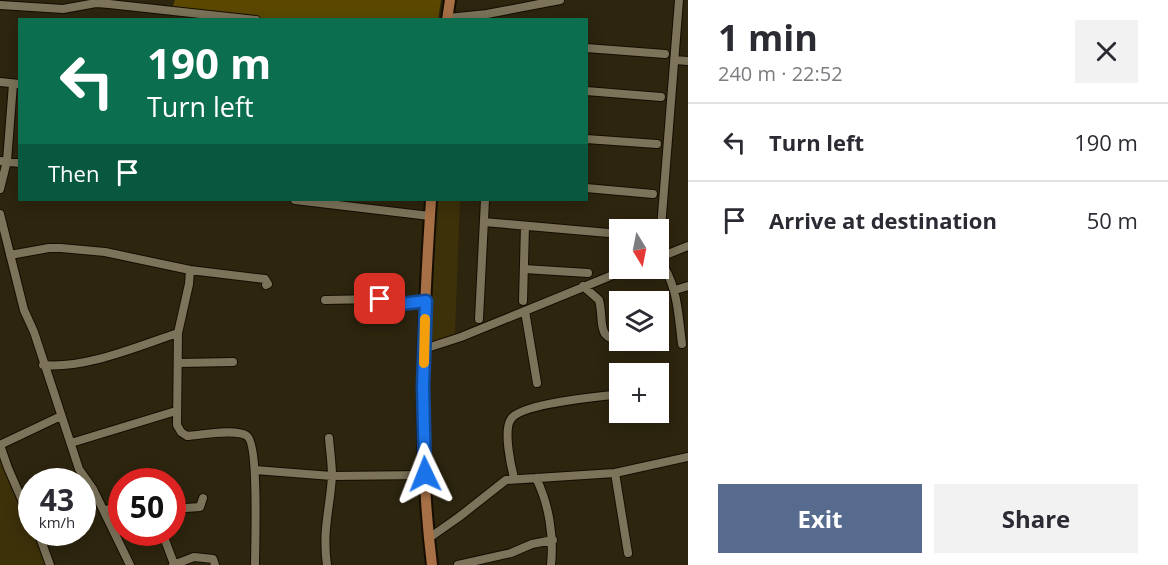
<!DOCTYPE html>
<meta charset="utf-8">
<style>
:root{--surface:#fff;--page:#f2f2f3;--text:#2b2b33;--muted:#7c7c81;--line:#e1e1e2;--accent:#566b8d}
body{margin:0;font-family:"Open Sans",sans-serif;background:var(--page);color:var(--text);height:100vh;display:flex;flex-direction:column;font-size:22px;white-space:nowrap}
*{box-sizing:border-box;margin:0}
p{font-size:20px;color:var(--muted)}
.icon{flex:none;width:33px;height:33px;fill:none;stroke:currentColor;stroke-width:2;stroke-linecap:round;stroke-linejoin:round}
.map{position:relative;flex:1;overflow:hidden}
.side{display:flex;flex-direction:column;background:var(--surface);width:480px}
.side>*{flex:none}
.guide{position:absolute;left:18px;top:18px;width:570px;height:183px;border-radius:0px;box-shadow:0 3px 15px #0003;background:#0b6e4f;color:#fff;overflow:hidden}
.needle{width:39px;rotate:170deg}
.controls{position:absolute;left:609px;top:219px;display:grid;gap:12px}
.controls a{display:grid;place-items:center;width:60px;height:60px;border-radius:0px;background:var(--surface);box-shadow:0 3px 15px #0003;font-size:30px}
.speed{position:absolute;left:18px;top:468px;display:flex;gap:12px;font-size:30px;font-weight:700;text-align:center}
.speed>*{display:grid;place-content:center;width:78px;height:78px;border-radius:50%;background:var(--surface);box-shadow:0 3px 15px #0003;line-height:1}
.speed small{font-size:15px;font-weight:400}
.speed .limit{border:9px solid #d22;background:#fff;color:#111}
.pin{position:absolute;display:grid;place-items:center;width:51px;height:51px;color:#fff;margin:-26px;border-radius:12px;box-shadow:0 3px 9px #0006}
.me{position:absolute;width:66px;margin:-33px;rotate:358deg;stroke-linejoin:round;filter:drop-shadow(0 0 4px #0008)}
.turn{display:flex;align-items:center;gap:21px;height:126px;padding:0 30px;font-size:27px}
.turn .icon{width:78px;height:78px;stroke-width:2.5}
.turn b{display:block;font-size:42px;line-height:51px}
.then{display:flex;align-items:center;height:57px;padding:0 30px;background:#0003;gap:12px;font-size:22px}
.round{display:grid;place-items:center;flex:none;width:63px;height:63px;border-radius:0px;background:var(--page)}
.overview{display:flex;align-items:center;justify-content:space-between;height:102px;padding:0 30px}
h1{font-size:36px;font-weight:700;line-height:45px}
.button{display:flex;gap:12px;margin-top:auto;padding:12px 30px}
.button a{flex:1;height:69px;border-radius:0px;background:var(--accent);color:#fff;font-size:24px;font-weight:700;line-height:69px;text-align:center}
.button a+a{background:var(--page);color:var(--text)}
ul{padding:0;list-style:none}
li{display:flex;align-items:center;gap:18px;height:78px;padding:0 30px;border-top:2px solid var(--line)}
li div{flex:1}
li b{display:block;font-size:22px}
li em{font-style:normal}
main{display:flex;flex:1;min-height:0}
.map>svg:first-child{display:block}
.green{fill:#3d310a}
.forest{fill:#5c4801}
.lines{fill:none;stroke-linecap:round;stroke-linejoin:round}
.minor-casing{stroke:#150e00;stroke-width:10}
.major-casing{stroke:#150e00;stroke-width:14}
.minor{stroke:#7c735a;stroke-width:8}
.major{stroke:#a77046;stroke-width:10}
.route-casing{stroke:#114b97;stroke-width:15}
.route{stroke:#1a73e8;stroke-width:10}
.slow{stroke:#f59e0b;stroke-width:10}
</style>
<main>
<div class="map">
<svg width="688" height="565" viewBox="0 0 688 565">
<rect width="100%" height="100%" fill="#2d250e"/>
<!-- green -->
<path class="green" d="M 435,200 L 460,200 L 455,335 L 448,339 L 430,342 Z
M 0,457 L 31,522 L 32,532 L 36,533 L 52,565 L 0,565 Z"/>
<!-- forest -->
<path class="forest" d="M 175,0 L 441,0 L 438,20 L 269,20 L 172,9 Z"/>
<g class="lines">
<defs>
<path id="minor" d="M 0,5 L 63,9 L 96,3 L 109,4 L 256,20
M 448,18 L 487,14 L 560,0
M 586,48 L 665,54
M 675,60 L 688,61
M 0,82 L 20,84
M 586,91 L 661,97
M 586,139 L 657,144
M 0,161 L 20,163
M 586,188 L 653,194
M 0,189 L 7,161 L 13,84
M 295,200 L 430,216
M 0,214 L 24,310 L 34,332 L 79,469 L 93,489 L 130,565
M 484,222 L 620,234
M 661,228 L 679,0
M 10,255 L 49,248 L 61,248 L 105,252 L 190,270 L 189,284 L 178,333 L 177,425 L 181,432 L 187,436 C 201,435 237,428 247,436 C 259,444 255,546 255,565
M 658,258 C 678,284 678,313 682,344
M 658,258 L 688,246
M 524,269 L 588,273
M 190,270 L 265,279 L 268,284 L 266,285
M 583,286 L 599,300 C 605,322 594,340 625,341
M 675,290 L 688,286
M 325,300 L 380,299 L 401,304 L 426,301
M 523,301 L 525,226
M 525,311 L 537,383
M 479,319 L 485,200
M 424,349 L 461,337 L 630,268
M 179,363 L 233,362
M 43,365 C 86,369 138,346 178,333
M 71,443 L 176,411
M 255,470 L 332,476 L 425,475
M 615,473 L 628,553
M 514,478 C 511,466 503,430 511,419 C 522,403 599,397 620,394
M 536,478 C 549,504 554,536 551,565
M 172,509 L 200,507 L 203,498
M 104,511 L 122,504
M 32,523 L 8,468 L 0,445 L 61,416
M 38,532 L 50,565
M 162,532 L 174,564
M 429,538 L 459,517 L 506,480 L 615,473 L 688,457
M 173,565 L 194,557 L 213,559 L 215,565
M 327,565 C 322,530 330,509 332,476 C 332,464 330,451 329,438
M 458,565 L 511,553 L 532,544 L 553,540"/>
<path id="major" d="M 447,20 L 450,0
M 431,200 C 423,321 417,444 432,565"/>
</defs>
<!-- minor casing -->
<use href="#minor" class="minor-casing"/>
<!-- major casing -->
<use href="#major" class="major-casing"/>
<!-- minor -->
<use href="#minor" class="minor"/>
<!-- major -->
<use href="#major" class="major"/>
</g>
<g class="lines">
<defs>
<path id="route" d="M 380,299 L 401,304 L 426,301 L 423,386 L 425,474"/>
</defs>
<!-- route casing -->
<use href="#route" class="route-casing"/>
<!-- route -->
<use href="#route" class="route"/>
<!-- slow -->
<path class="slow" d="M 424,363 L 425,319"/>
</g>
</svg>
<div class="controls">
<a><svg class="needle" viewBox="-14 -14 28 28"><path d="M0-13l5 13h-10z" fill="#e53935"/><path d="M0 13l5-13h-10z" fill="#7c7c81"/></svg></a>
<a><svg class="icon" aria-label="layers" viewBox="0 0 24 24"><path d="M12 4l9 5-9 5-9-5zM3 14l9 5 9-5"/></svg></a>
<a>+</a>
</div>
<div class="speed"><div>43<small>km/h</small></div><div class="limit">50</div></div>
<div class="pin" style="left:380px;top:299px;background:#d93025"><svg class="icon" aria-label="arrive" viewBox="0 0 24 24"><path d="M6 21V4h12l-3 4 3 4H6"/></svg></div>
<svg class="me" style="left:425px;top:474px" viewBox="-20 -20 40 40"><path d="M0-17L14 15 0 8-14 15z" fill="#1a73e8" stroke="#fff" stroke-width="4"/></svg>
<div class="guide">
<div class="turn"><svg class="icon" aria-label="left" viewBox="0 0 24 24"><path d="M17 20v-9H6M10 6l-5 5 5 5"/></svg><div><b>190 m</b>Turn left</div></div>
<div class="then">Then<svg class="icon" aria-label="arrive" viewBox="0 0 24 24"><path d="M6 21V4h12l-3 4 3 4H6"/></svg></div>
</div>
</div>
<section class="side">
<div class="overview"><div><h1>1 min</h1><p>240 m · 22:52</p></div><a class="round"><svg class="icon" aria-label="close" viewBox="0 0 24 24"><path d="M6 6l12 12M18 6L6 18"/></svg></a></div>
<ul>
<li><svg class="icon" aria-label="left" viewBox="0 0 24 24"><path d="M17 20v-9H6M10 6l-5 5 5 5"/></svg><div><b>Turn left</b></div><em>190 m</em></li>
<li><svg class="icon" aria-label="arrive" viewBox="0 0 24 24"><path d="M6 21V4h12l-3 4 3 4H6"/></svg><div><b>Arrive at destination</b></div><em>50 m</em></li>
</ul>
<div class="button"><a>Exit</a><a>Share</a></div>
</section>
</main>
